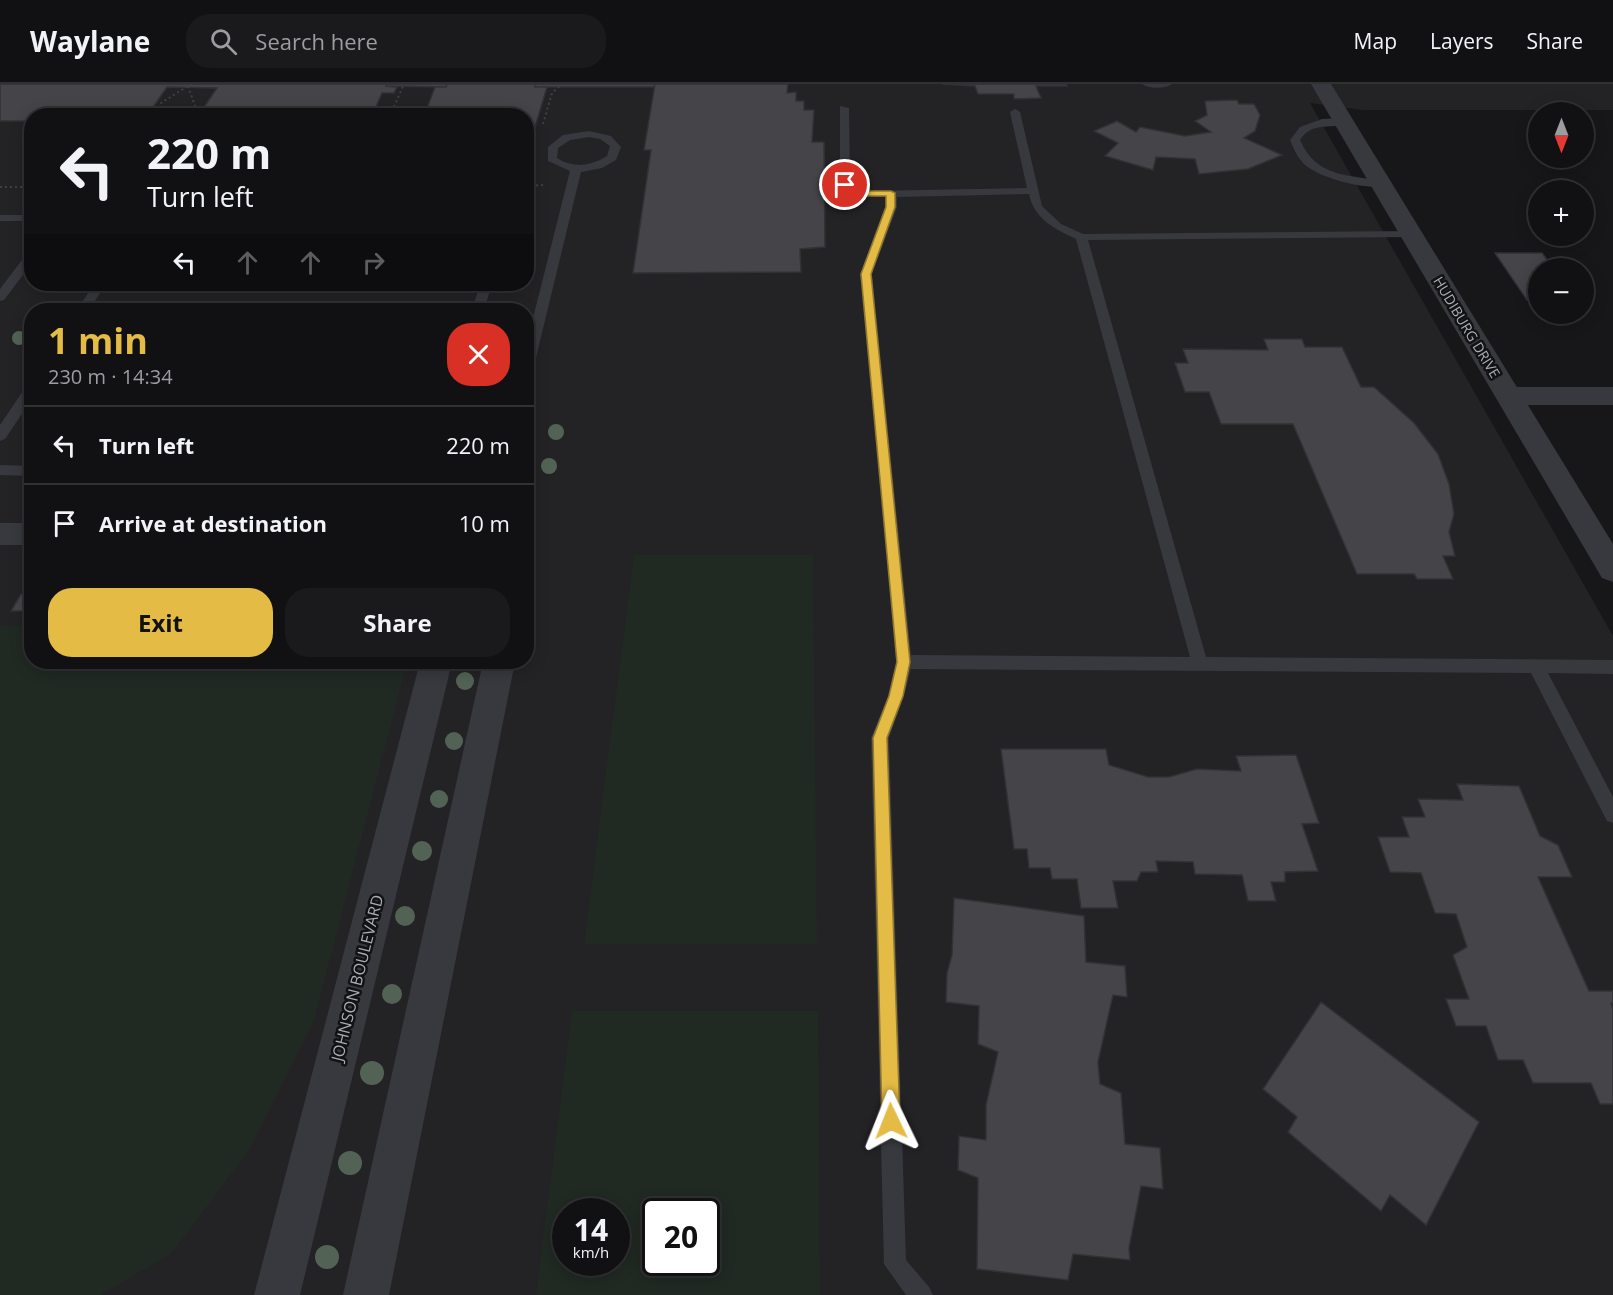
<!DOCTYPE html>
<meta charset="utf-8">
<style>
:root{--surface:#111113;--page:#1a1a1c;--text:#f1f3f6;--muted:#9c9da0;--line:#303133;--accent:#e4bb44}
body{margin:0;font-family:"Open Sans",sans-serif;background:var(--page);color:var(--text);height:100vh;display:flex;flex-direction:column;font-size:22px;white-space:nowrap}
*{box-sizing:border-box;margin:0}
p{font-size:20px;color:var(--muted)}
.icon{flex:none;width:33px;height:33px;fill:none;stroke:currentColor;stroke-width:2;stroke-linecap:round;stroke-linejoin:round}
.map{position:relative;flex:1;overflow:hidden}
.sheet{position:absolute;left:24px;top:219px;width:510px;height:366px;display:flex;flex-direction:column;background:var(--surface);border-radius:24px;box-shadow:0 3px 15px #0003,0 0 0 2px var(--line)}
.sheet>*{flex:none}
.top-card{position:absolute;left:24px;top:24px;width:510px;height:183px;border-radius:24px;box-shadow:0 3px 15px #0003,0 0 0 2px var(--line);background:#111113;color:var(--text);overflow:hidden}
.needle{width:39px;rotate:180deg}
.fabs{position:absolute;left:1528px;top:18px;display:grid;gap:12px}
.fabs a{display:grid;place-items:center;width:66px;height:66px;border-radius:50%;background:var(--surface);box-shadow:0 3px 15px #0003,0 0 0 2px var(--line);font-size:30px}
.speed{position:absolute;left:552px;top:1114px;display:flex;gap:12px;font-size:30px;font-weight:700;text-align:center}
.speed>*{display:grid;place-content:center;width:78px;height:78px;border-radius:50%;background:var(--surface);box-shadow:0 3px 15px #0003,0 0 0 2px var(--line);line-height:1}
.speed small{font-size:15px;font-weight:400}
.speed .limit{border:3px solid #111;border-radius:9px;background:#fff;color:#111}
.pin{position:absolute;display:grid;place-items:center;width:51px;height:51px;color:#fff;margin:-26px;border:3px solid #fff;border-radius:50%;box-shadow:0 2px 6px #0007}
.me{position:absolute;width:66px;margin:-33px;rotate:358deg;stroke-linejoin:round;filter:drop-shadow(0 0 4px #0008)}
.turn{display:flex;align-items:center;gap:21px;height:126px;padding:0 24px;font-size:27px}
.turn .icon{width:78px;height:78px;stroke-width:2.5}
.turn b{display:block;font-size:42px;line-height:51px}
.lanes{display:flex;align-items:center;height:57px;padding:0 24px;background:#0003;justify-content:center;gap:30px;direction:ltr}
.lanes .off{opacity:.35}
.round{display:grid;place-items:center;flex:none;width:63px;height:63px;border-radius:24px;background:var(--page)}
.headline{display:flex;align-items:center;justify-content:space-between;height:102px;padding:0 24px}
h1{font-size:36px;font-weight:700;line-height:45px;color:var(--accent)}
.button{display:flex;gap:12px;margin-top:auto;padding:12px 24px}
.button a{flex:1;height:69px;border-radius:24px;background:var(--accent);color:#111;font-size:24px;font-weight:700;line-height:69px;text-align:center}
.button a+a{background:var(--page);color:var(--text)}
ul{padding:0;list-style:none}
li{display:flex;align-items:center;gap:18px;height:78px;padding:0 24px;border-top:2px solid var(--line)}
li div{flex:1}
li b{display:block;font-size:22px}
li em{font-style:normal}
header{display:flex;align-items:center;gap:36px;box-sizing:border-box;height:84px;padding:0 30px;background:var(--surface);border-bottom:2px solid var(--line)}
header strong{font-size:28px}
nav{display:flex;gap:33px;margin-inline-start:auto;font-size:21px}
.search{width:420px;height:54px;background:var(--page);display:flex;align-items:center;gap:15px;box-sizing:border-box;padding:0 21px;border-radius:24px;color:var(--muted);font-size:22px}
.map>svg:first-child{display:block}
.built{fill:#232326;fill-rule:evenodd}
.green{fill:#212923;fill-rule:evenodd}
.building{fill:#444449;stroke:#323135;stroke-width:1.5}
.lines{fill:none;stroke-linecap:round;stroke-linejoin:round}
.path-far1{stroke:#3f4045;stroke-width:2;stroke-dasharray:2 3;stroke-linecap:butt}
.path{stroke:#3f4045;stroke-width:3;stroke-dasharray:2 4;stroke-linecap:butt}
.service{fill:#38393e;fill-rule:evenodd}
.minor{fill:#38393e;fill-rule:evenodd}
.tertiary{fill:#38393e;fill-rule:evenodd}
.tree{fill:#526356}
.route{fill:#e4bb44;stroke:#947a2c;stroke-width:1.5}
.labels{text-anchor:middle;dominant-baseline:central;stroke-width:5;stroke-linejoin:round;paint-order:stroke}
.far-street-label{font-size:14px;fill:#aaadb8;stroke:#121214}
.street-label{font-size:16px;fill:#aaadb8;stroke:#121214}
</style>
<header>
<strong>Waylane</strong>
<div class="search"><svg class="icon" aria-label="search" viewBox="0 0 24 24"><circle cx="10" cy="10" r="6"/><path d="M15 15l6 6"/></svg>Search here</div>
<nav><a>Map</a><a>Layers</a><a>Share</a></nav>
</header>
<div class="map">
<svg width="1613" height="1211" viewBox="0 0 1613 1211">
<rect width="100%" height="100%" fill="#171719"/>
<!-- built -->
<path class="built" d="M 0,0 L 1613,0 L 1613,26 L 1363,26 L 1310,19 L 1613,552 L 1613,1211 L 0,1211 ZM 32,32 L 526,32 L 526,200 L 32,200 ZM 32,226 L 526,226 L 526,578 L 32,578 ZM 566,1128 L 616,1128 L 616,1179 L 566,1179 ZM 656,1128 L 706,1128 L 706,1179 L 656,1179 Z"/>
<!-- green -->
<path class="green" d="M 634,471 L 813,471 L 817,860 L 584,860 Z
M 0,542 L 31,542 L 32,578 L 407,578 L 314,936 L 248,1068 L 172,1169 L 101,1211 L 0,1211 Z
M 572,927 L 818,927 L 820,1211 L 536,1211 ZM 566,1128 L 616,1128 L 616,1179 L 566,1179 ZM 656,1128 L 706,1128 L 706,1179 L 656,1179 Z"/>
<!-- building -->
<path class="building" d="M 0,0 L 387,0 L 386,2 L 397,3 L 394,9 L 382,9 L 372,32 L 198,32 L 217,4 L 167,3 L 147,32 L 32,32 L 32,37 L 0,37 Z
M 387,0 L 447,0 L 446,3 L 386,2 Z
M 447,0 L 536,0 L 535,3 L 547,3 L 533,50 L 526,50 L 526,32 L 424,32 L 435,3 L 446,3 Z
M 536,0 L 655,0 L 654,3 L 535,3 Z
M 655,0 L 788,0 L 787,9 L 796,8 L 796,17 L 804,17 L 804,26 L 814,26 L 812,58 L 824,58 L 825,163 L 800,165 L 801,188 L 633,189 L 651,66 L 644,66 Z
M 942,0 L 1067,0 L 1067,2 L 1036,2 L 1041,14 L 1014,15 L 1014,10 L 978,10 L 975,2 Z
M 1237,16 L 1239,20 L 1254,20 L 1260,31 L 1255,47 L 1244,54 L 1282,71 L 1248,85 L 1199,90 L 1195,75 L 1156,73 L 1153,86 L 1105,72 L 1118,59 L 1094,47 L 1117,37 L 1136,48 L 1140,43 L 1185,52 L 1211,48 L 1195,37 L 1207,31 L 1205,17 Z
M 1495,169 L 1542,169 L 1553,184 L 1539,184 L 1539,216 L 1527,216 Z
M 1264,255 L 1302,255 L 1305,263 L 1342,263 L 1361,303 L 1374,303 L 1414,339 L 1438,370 L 1449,400 L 1454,430 L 1449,448 L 1455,472 L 1443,472 L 1453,495 L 1417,495 L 1414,490 L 1357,490 L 1293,340 L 1221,340 L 1209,308 L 1185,308 L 1175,279 L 1188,279 L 1183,265 L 1268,266 Z
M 21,510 L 32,510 L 32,527 L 11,527 Z
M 1001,665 L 1106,665 L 1109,681 L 1148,693 L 1169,693 L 1197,685 L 1241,687 L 1236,672 L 1296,671 L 1319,739 L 1302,740 L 1318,787 L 1285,788 L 1285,798 L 1271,798 L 1276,817 L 1248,817 L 1242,791 L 1195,790 L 1193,778 L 1156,777 L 1158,788 L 1141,788 L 1137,797 L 1113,797 L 1118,824 L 1081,824 L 1077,795 L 1052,795 L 1050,784 L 1029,784 L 1027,765 L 1014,765 Z
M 1457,700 L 1519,702 L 1540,752 L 1558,761 L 1572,793 L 1538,793 L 1589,907 L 1613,907 L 1613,919 L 1611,919 L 1613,925 L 1613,1020 L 1600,1020 L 1591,999 L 1533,999 L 1523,976 L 1498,976 L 1486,942 L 1456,942 L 1446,915 L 1469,915 L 1453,871 L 1467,863 L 1456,830 L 1435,829 L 1421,789 L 1390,788 L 1378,753 L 1409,753 L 1402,733 L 1425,733 L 1418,715 L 1463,716 Z
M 954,814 L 1084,832 L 1086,878 L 1125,882 L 1127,913 L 1113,911 L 1098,978 L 1100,1000 L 1121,1009 L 1125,1060 L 1160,1064 L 1163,1105 L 1141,1102 L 1129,1164 L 1130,1176 L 1073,1170 L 1068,1196 L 977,1185 L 978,1094 L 958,1086 L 959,1052 L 986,1056 L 986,1021 L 998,968 L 978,960 L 979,922 L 946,918 L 947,889 L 952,871 Z
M 1321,918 L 1479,1038 L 1426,1141 L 1390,1111 L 1381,1127 L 1288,1048 L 1297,1033 L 1263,1005 Z"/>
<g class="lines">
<!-- path-far1 -->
<path class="path-far1" d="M 188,2 L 195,22 L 189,32
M 152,32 L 161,19 L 191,0
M 390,32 L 404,0
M 543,40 L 552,9 L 562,0
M 526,102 L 545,101
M 0,103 L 32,103
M 526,113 L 531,81"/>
<!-- path -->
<path class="path" d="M 25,280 L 32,270"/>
<!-- service -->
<path class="service" d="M 1142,0 L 1172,0 C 1165,5 1149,5 1142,0 Z
M 840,22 L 849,24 L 850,99 L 868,107 L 1027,104 L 1010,28 L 1015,25 L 1020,28 L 1042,122 L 1061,140 L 1083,150 L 1412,147 L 1418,150 L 1412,153 L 1088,156 L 1206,573 L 1613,576 L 1613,590 L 1548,589 L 1613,713 L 1613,739 L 1607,737 L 1531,589 L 911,585 L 904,612 L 889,654 L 906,1176 L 929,1203 L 933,1211 L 906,1211 L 884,1180 L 871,654 L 888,612 L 896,578 L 860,190 L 885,123 L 885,113 L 863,112 L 840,101 ZM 1029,110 C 1034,135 1055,145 1076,155 L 1190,573 L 911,571 L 872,190 L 897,123 L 897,113 Z
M 1322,35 L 1344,34 L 1349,37 C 1334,48 1313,35 1300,56 C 1317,95 1350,90 1385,98 L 1385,102 C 1365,106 1319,94 1304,80 C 1297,73 1294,65 1290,56 L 1300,43 Z
M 589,47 L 611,52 L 621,63 L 616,76 L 602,84 L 581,88 L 532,290 L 526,294 L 526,262 L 570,87 L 548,77 L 548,63 L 563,51 ZM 589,53 L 600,55 L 610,62 L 607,72 C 591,82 574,85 557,74 L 558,64 L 570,56 Z
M 0,131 L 32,131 L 32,137 L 0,137 Z
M 32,167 L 32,179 L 4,216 L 0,217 L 0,205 L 28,168 Z
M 94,200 L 106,200 L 89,226 L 77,226 Z
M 480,200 L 492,200 L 484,226 L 472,226 Z
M 32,300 L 32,315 L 5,355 L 0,357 L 0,341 L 27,301 Z
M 0,381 L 32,382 L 32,392 L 0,391 Z"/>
<!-- minor -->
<path class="minor" d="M 1509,303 L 1613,303 L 1613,321 L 1509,321 L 1500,318 L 1496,312 L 1500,306 Z"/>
<!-- tertiary -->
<path class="tertiary" d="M 1311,0 L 1331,0 L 1613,460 L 1613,498 L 1602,494 Z
M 0,439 L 32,439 L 32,461 L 0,461 Z
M 420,578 L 452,578 L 300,1211 L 254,1211 Z
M 483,578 L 515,578 L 389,1211 L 343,1211 Z"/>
</g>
<!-- trees -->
<g class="tree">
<circle cx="19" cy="254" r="7"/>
<circle cx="556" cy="348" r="8"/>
<circle cx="549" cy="382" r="8"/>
<circle cx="465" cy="597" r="9"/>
<circle cx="454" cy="657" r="9"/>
<circle cx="439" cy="715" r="9"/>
<circle cx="422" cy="767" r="10"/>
<circle cx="405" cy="832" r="10"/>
<circle cx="392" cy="910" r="10"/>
<circle cx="372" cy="989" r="12"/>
<circle cx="350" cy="1079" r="12"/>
<circle cx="327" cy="1173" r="12"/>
</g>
<!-- route -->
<path class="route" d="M 845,98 L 868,107 L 891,107 L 895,109 L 895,123 L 871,190 L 910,578 L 903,612 L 887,654 L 900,1037 L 897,1043 L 891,1046 L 884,1043 L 882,1037 L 873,654 L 889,612 L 897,578 L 861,190 L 886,123 L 886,112 L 867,112 L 842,103 L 842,99 Z"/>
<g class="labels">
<!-- far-street labels -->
<g class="far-street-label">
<text transform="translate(1467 243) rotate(59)">HUDIBURG DRIVE</text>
</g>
<!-- street labels -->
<g class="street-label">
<text transform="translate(357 894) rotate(-76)">JOHNSON BOULEVARD</text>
</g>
</g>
</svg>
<div class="fabs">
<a><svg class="needle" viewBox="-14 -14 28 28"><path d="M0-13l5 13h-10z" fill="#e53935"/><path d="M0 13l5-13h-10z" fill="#9c9da0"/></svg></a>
<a>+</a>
<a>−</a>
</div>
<div class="speed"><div>14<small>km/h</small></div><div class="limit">20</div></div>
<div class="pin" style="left:845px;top:101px;background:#d93025"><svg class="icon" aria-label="arrive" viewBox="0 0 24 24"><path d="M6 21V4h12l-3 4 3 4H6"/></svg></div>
<svg class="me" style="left:891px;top:1037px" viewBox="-20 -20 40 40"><path d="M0-17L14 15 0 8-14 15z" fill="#e4bb44" stroke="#fff" stroke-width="4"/></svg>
<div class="top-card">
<div class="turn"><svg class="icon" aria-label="left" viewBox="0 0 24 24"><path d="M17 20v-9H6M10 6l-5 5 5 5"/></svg><div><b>220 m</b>Turn left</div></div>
<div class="lanes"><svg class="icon" aria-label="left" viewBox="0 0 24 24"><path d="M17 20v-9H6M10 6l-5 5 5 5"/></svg><svg class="icon off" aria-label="ahead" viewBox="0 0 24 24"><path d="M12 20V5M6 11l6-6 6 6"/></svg><svg class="icon off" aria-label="ahead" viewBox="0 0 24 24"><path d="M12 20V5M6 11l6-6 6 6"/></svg><svg class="icon off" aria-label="right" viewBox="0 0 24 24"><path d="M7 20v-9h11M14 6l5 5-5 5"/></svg></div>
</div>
<section class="sheet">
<div class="headline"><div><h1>1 min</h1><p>230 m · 14:34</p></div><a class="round" style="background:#d93025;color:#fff"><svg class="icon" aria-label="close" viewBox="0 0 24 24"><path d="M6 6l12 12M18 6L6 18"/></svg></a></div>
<ul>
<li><svg class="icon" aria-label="left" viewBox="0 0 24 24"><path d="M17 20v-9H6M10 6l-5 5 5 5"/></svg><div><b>Turn left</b></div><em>220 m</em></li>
<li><svg class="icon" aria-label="arrive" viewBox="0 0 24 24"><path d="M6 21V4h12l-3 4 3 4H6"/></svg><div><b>Arrive at destination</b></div><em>10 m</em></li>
</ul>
<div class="button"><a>Exit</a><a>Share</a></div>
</section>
</div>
